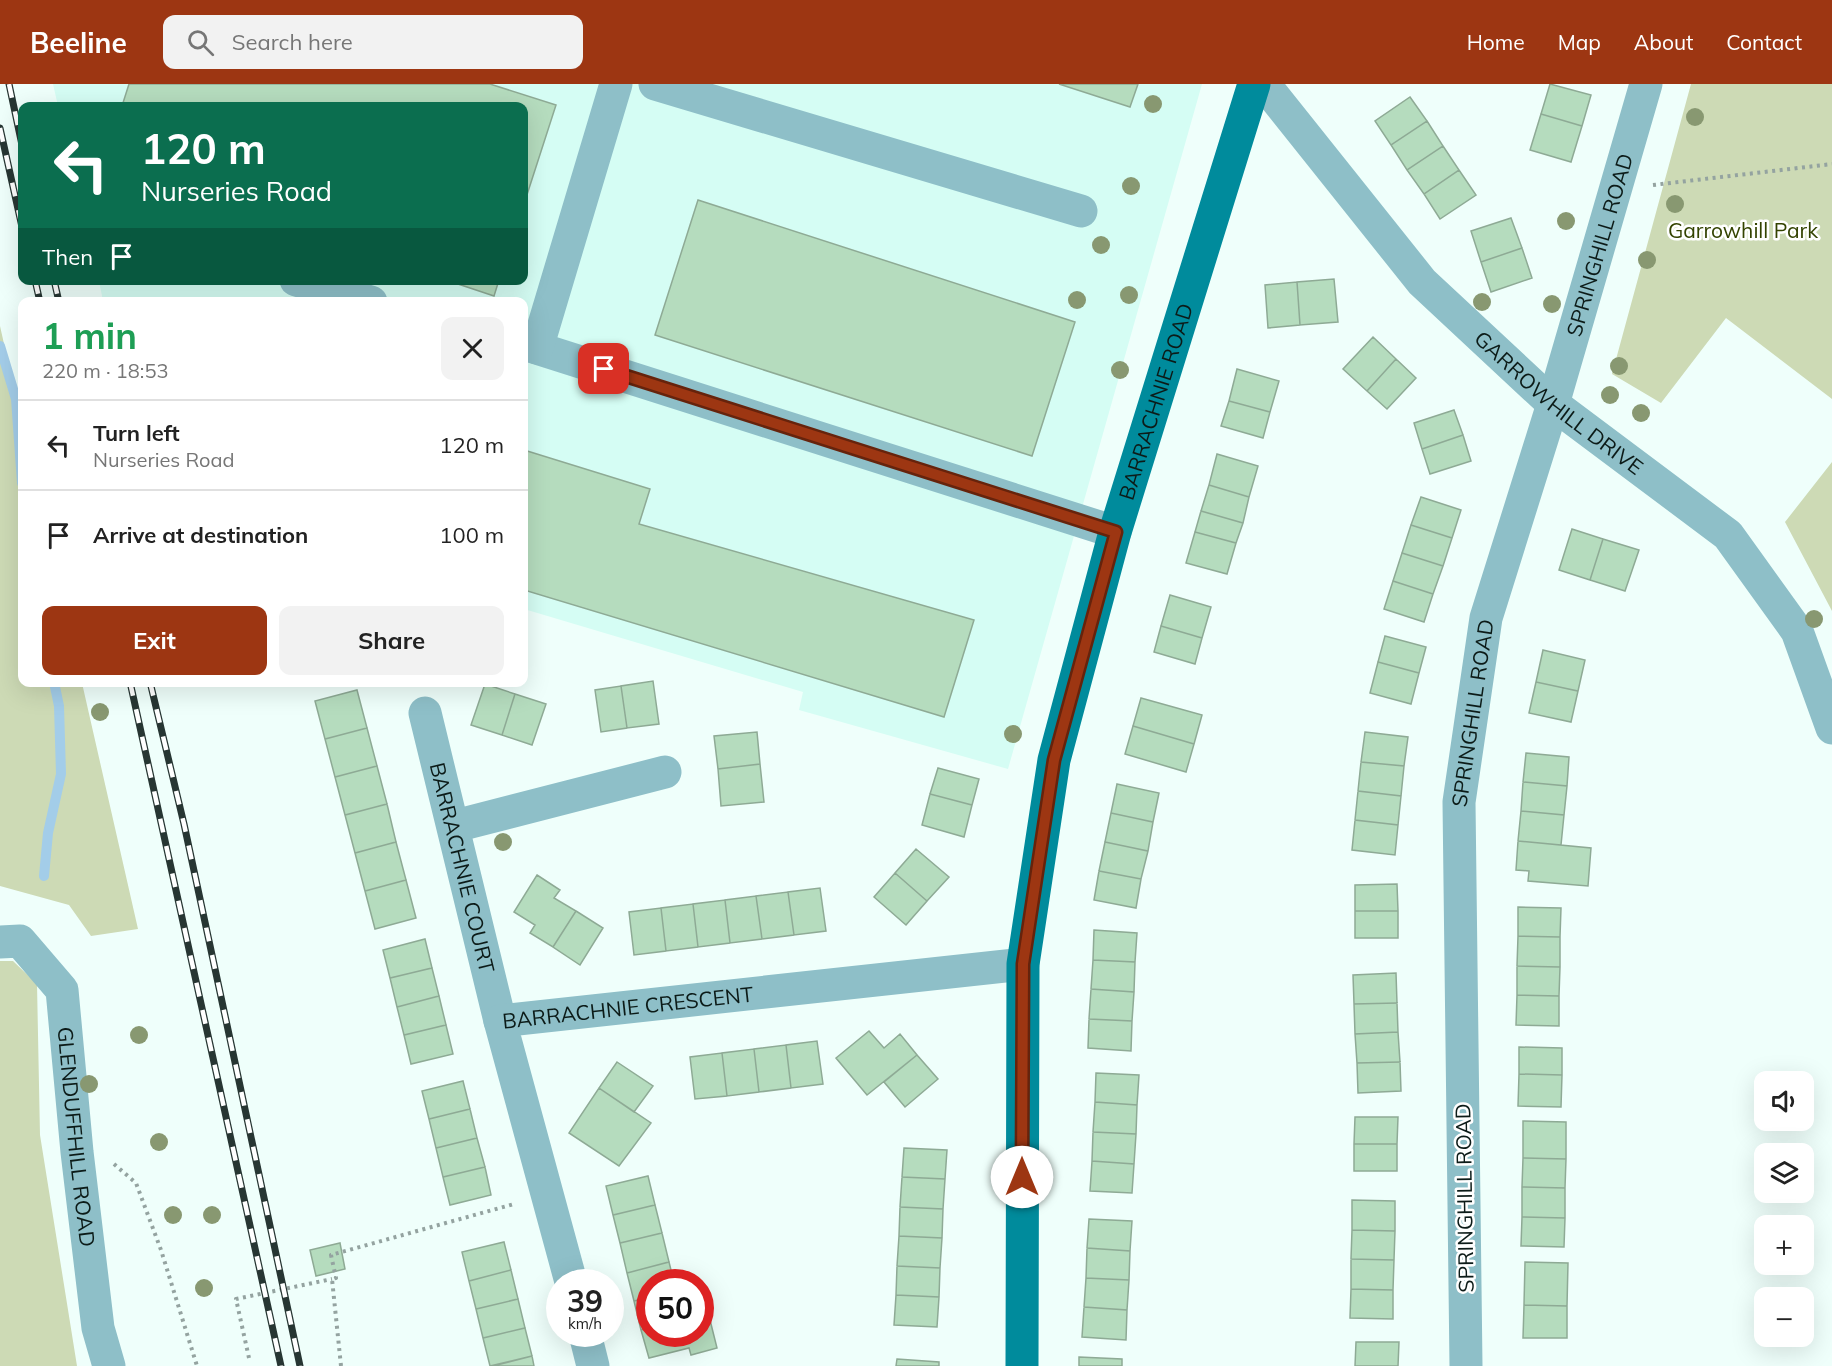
<!DOCTYPE html>
<meta charset="utf-8">
<style>
:root{--surface:#fff;--page:#f2f2f2;--text:#222;--muted:#767676;--line:#e0e0e0;--accent:#9d3612}
body{margin:0;font-family:Mulish,sans-serif;background:var(--page);color:var(--text);height:100vh;display:flex;flex-direction:column;font-size:22px;white-space:nowrap}
*{box-sizing:border-box;margin:0}
p{font-size:20px;color:var(--muted)}
.icon{flex:none;width:33px;height:33px;fill:none;stroke:currentColor;stroke-width:2;stroke-linecap:round;stroke-linejoin:round}
.map{position:relative;flex:1;overflow:hidden}
.side{position:absolute;left:18px;top:213px;width:510px;height:390px;display:flex;flex-direction:column;background:var(--surface);border-radius:12px;box-shadow:0 6px 24px #0002}
.side>*{flex:none}
.hud{position:absolute;left:18px;top:18px;width:510px;height:183px;border-radius:12px;box-shadow:0 6px 24px #0002;background:#0b6e4f;color:#fff;overflow:hidden}
.buttons{position:absolute;left:1754px;top:987px;display:grid;gap:12px}
.buttons a{display:grid;place-items:center;width:60px;height:60px;border-radius:12px;background:var(--surface);box-shadow:0 6px 24px #0002;font-size:30px}
.speed{position:absolute;left:546px;top:1185px;display:flex;gap:12px;font-size:30px;font-weight:700;text-align:center}
.speed>*{display:grid;place-content:center;width:78px;height:78px;border-radius:50%;background:var(--surface);box-shadow:0 6px 24px #0002;line-height:1}
.speed small{font-size:15px;font-weight:400}
.speed .limit{border:9px solid #d22;background:#fff;color:#111}
.pin{position:absolute;display:grid;place-items:center;width:51px;height:51px;color:#fff;margin:-26px;border-radius:12px;box-shadow:0 3px 9px #0006}
.me{position:absolute;width:66px;margin:-33px;rotate:0deg;stroke-linejoin:round;filter:drop-shadow(0 0 4px #0008)}
.turn{display:flex;align-items:center;gap:21px;height:126px;padding:0 24px;font-size:27px}
.turn .icon{width:78px;height:78px;stroke-width:2.5}
.turn b{display:block;font-size:42px;line-height:51px}
.then{display:flex;align-items:center;height:57px;padding:0 24px;background:#0003;gap:12px;font-size:22px}
.round{display:grid;place-items:center;flex:none;width:63px;height:63px;border-radius:12px;background:var(--page)}
.head{display:flex;align-items:center;justify-content:space-between;height:102px;padding:0 24px}
h1{font-size:36px;font-weight:700;line-height:45px;color:#1e9e55}
.primary-button{display:flex;gap:12px;margin-top:auto;padding:12px 24px}
.primary-button a{flex:1;height:69px;border-radius:12px;background:var(--accent);color:#fff;font-size:24px;font-weight:700;line-height:69px;text-align:center}
.primary-button a+a{background:var(--page);color:var(--text)}
ul{padding:0;list-style:none}
li{display:flex;align-items:center;gap:18px;height:90px;padding:0 24px;border-top:2px solid var(--line)}
li div{flex:1}
li b{display:block;font-size:22px}
li em{font-style:normal}
header{display:flex;align-items:center;gap:36px;box-sizing:border-box;height:84px;padding:0 30px;background:var(--accent);color:#fff}
header strong{font-size:28px}
nav{display:flex;gap:33px;margin-inline-start:auto;font-size:21px}
.search{width:420px;height:54px;background:var(--page);display:flex;align-items:center;gap:15px;box-sizing:border-box;padding:0 21px;border-radius:12px;color:var(--muted);font-size:22px}
.map>svg:first-child{display:block}
.built{fill:#d5fdf4}
.green{fill:#cddab5}
.lines{fill:none;stroke-linecap:round;stroke-linejoin:round}
.stream{stroke:#a3cde9;stroke-width:10}
.building{fill:#b5dcbe;stroke:#8eaa95;stroke-width:1.5}
.path{stroke:#94a3a0;stroke-width:4;stroke-dasharray:3 4.5;stroke-linecap:butt}
.minor{stroke:#8ebfc8;stroke-width:33}
.major{stroke:#008b9c;stroke-width:33}
.rail-casing{stroke:#273633;stroke-width:7}
.rail{stroke:#fff;stroke-width:4.5;stroke-dasharray:14;stroke-linecap:butt}
.tree{fill:#889871}
.route-casing{stroke:#66230c;stroke-width:15}
.route{stroke:#9d3612;stroke-width:10}
.labels{text-anchor:middle;dominant-baseline:central;stroke-width:5;stroke-linejoin:round;paint-order:stroke}
.park-label{font-size:21px;fill:#334300;stroke:#fff}
.street-label{font-size:21px;fill:#0c1b18;stroke:#fff}
</style>
<header>
<strong>Beeline</strong>
<div class="search"><svg class="icon" aria-label="search" viewBox="0 0 24 24"><circle cx="10" cy="10" r="6"/><path d="M15 15l6 6"/></svg>Search here</div>
<nav><a>Home</a><a>Map</a><a>About</a><a>Contact</a></nav>
</header>
<div class="map">
<svg width="1832" height="1282" viewBox="0 0 1832 1282">
<rect width="100%" height="100%" fill="#effffb"/>
<!-- built -->
<path class="built" d="M 53,0 L 1202,0 L 1008,685 L 799,626 L 803,608 L 524,525 L 524,218 L 103,217 L 99,197 L 524,196 L 524,22 L 58,22 Z"/>
<!-- green -->
<path class="green" d="M 1691,0 L 1832,0 L 1832,315 L 1726,234 L 1661,319 L 1612,290 Z
M 0,242 L 22,340 L 22,598 L 82,599 L 138,845 L 91,852 L 69,821 L 0,802 Z
M 1832,378 L 1832,527 L 1785,438 Z
M 0,877 L 13,877 L 37,900 L 40,1051 L 77,1282 L 0,1282 Z"/>
<g class="lines">
<!-- stream -->
<path class="stream" d="M 0,262 L 16,315 L 22,399
M 44,792 L 48,749 L 61,690 L 59,622 L 54,598"/>
</g>
<!-- building -->
<path class="building" d="M 129,0 L 490,0 L 556,21 L 524,120 L 524,22 L 122,22 Z
M 1059,0 L 1138,0 L 1130,23 Z
M 1550,0 L 1591,11 L 1582,42 L 1541,30 Z
M 1410,13 L 1427,37 L 1391,61 L 1375,37 Z
M 1541,30 L 1582,42 L 1571,78 L 1530,66 Z
M 1427,37 L 1443,62 L 1407,86 L 1391,61 Z
M 1443,62 L 1459,86 L 1424,110 L 1407,86 Z
M 1459,86 L 1476,111 L 1440,135 L 1424,110 Z
M 698,116 L 1075,238 L 1032,372 L 655,251 Z
M 1511,134 L 1522,164 L 1481,178 L 1471,147 Z
M 1522,164 L 1532,194 L 1491,208 L 1481,178 Z
M 1334,195 L 1338,238 L 1300,241 L 1297,198 Z
M 446,196 L 499,196 L 494,212 Z
M 1297,198 L 1300,241 L 1268,244 L 1265,201 Z
M 1373,253 L 1396,275 L 1367,307 L 1343,285 Z
M 1396,275 L 1416,294 L 1387,325 L 1367,307 Z
M 1237,285 L 1279,297 L 1270,328 L 1229,317 Z
M 1229,317 L 1270,328 L 1263,354 L 1221,342 Z
M 1454,326 L 1463,351 L 1422,365 L 1414,339 Z
M 1463,351 L 1471,377 L 1430,390 L 1422,365 Z
M 524,366 L 650,405 L 639,440 L 974,536 L 944,633 L 524,506 Z
M 1217,370 L 1258,382 L 1249,413 L 1209,401 Z
M 1209,401 L 1249,413 L 1243,439 L 1201,427 Z
M 1421,413 L 1461,426 L 1452,454 L 1411,441 Z
M 1201,427 L 1243,439 L 1236,459 L 1195,448 Z
M 1411,441 L 1452,454 L 1443,482 L 1402,469 Z
M 1572,445 L 1603,455 L 1590,496 L 1559,486 Z
M 1195,448 L 1236,459 L 1227,490 L 1186,479 Z
M 1603,455 L 1639,466 L 1625,507 L 1590,496 Z
M 1402,469 L 1443,482 L 1433,510 L 1393,497 Z
M 1393,497 L 1433,510 L 1424,538 L 1384,525 Z
M 1170,511 L 1211,523 L 1202,554 L 1161,542 Z
M 1161,542 L 1202,554 L 1195,580 L 1154,568 Z
M 1385,552 L 1426,563 L 1419,589 L 1378,578 Z
M 1543,566 L 1585,576 L 1578,607 L 1536,598 Z
M 1378,578 L 1419,589 L 1411,620 L 1370,609 Z
M 653,597 L 659,640 L 627,644 L 621,602 Z
M 1536,598 L 1578,607 L 1571,638 L 1529,629 Z
M 485,600 L 515,610 L 502,651 L 471,641 Z
M 621,602 L 627,644 L 601,648 L 595,606 Z
M 357,606 L 367,644 L 325,655 L 315,617 Z
M 515,610 L 546,620 L 532,661 L 502,651 Z
M 1141,614 L 1202,631 L 1194,660 L 1133,642 Z
M 1133,642 L 1194,660 L 1186,688 L 1125,670 Z
M 367,644 L 377,682 L 335,693 L 325,655 Z
M 757,648 L 760,680 L 718,685 L 714,652 Z
M 1365,648 L 1408,653 L 1404,682 L 1361,678 Z
M 1526,669 L 1569,673 L 1567,702 L 1523,698 Z
M 1361,678 L 1404,682 L 1401,712 L 1358,707 Z
M 760,680 L 764,718 L 721,722 L 718,685 Z
M 377,682 L 387,720 L 345,731 L 335,693 Z
M 938,684 L 979,695 L 972,721 L 930,710 Z
M 1523,698 L 1567,702 L 1564,731 L 1521,727 Z
M 1117,700 L 1159,709 L 1153,738 L 1111,729 Z
M 1358,707 L 1401,712 L 1398,741 L 1355,736 Z
M 930,710 L 972,721 L 964,753 L 922,741 Z
M 387,720 L 396,758 L 355,769 L 345,731 Z
M 1521,727 L 1564,731 L 1561,761 L 1518,757 Z
M 1111,729 L 1153,738 L 1148,767 L 1105,758 Z
M 1355,736 L 1398,741 L 1395,771 L 1352,766 Z
M 1518,757 L 1591,764 L 1588,802 L 1528,797 L 1529,787 L 1516,786 Z
M 396,758 L 406,796 L 365,807 L 355,769 Z
M 1105,758 L 1148,767 L 1141,795 L 1099,787 Z
M 916,765 L 949,793 L 927,817 L 895,789 Z
M 1099,787 L 1141,795 L 1136,824 L 1094,816 Z
M 895,789 L 927,817 L 906,841 L 874,813 Z
M 537,791 L 560,806 L 554,814 L 576,827 L 553,863 L 530,849 L 535,841 L 514,828 Z
M 406,796 L 416,834 L 375,845 L 365,807 Z
M 1397,800 L 1398,827 L 1355,827 L 1355,801 Z
M 820,804 L 826,847 L 794,851 L 788,808 Z
M 788,808 L 794,851 L 762,855 L 756,812 Z
M 756,812 L 762,855 L 730,859 L 725,816 Z
M 725,816 L 730,859 L 698,863 L 693,820 Z
M 693,820 L 698,863 L 666,867 L 661,824 Z
M 1518,823 L 1561,824 L 1560,853 L 1518,852 Z
M 661,824 L 666,867 L 634,871 L 629,828 Z
M 576,827 L 603,844 L 580,881 L 553,863 Z
M 1355,827 L 1398,827 L 1398,854 L 1355,854 Z
M 1094,846 L 1137,849 L 1135,878 L 1093,876 Z
M 1518,852 L 1560,853 L 1560,883 L 1517,882 Z
M 425,855 L 432,884 L 390,894 L 383,866 Z
M 1093,876 L 1135,878 L 1134,908 L 1091,905 Z
M 1517,882 L 1560,883 L 1559,912 L 1517,911 Z
M 432,884 L 439,912 L 397,923 L 390,894 Z
M 1396,889 L 1397,919 L 1354,920 L 1353,891 Z
M 1091,905 L 1134,908 L 1132,937 L 1089,935 Z
M 1517,911 L 1559,912 L 1559,942 L 1516,941 Z
M 439,912 L 446,941 L 404,951 L 397,923 Z
M 1397,919 L 1398,948 L 1355,950 L 1354,920 Z
M 1089,935 L 1132,937 L 1131,967 L 1088,964 Z
M 446,941 L 453,970 L 411,980 L 404,951 Z
M 869,947 L 884,964 L 900,950 L 917,971 L 867,1011 L 836,974 Z
M 1398,948 L 1400,978 L 1357,979 L 1355,950 Z
M 817,957 L 823,1000 L 791,1004 L 786,961 Z
M 786,961 L 791,1004 L 759,1008 L 754,965 Z
M 1519,963 L 1562,964 L 1562,991 L 1519,990 Z
M 754,965 L 759,1008 L 727,1012 L 722,969 Z
M 722,969 L 727,1012 L 695,1015 L 690,973 Z
M 917,971 L 938,995 L 905,1023 L 884,998 Z
M 617,978 L 653,1002 L 634,1028 L 599,1004 Z
M 1400,978 L 1401,1007 L 1358,1009 L 1357,979 Z
M 1096,989 L 1139,991 L 1137,1021 L 1095,1018 Z
M 1519,990 L 1562,991 L 1561,1023 L 1518,1022 Z
M 463,997 L 470,1025 L 429,1035 L 422,1007 Z
M 599,1004 L 651,1039 L 619,1082 L 569,1049 Z
M 1095,1018 L 1137,1021 L 1136,1050 L 1093,1048 Z
M 470,1025 L 477,1054 L 436,1064 L 429,1035 Z
M 1355,1033 L 1398,1033 L 1397,1060 L 1354,1060 Z
M 1523,1037 L 1566,1038 L 1566,1075 L 1523,1074 Z
M 1093,1048 L 1136,1050 L 1134,1080 L 1092,1077 Z
M 477,1054 L 485,1083 L 443,1093 L 436,1064 Z
M 1354,1060 L 1397,1060 L 1397,1087 L 1354,1087 Z
M 904,1064 L 947,1066 L 945,1095 L 902,1093 Z
M 1523,1074 L 1566,1075 L 1565,1104 L 1522,1103 Z
M 1092,1077 L 1134,1080 L 1132,1109 L 1090,1107 Z
M 485,1083 L 491,1111 L 450,1121 L 443,1093 Z
M 648,1092 L 655,1121 L 613,1131 L 606,1102 Z
M 902,1093 L 945,1095 L 943,1125 L 900,1123 Z
M 1522,1103 L 1565,1104 L 1565,1134 L 1522,1133 Z
M 1352,1116 L 1395,1117 L 1395,1147 L 1352,1146 Z
M 655,1121 L 662,1149 L 620,1159 L 613,1131 Z
M 900,1123 L 943,1125 L 942,1154 L 899,1152 Z
M 1522,1133 L 1565,1134 L 1564,1163 L 1521,1162 Z
M 1089,1135 L 1132,1137 L 1130,1167 L 1087,1164 Z
M 1352,1146 L 1395,1147 L 1394,1176 L 1351,1175 Z
M 662,1149 L 669,1178 L 627,1189 L 620,1159 Z
M 899,1152 L 942,1154 L 940,1184 L 897,1182 Z
M 504,1158 L 511,1186 L 469,1197 L 462,1168 Z
M 340,1159 L 345,1185 L 316,1192 L 310,1166 Z
M 1087,1164 L 1130,1167 L 1129,1196 L 1086,1194 Z
M 1351,1175 L 1394,1176 L 1393,1206 L 1351,1205 Z
M 669,1178 L 674,1198 L 650,1198 L 650,1213 L 634,1217 L 627,1189 Z
M 1525,1178 L 1568,1179 L 1567,1222 L 1524,1221 Z
M 897,1182 L 940,1184 L 939,1213 L 896,1211 Z
M 511,1186 L 518,1215 L 476,1225 L 469,1197 Z
M 1086,1194 L 1129,1196 L 1127,1226 L 1084,1223 Z
M 1351,1205 L 1393,1206 L 1393,1235 L 1350,1234 Z
M 896,1211 L 939,1213 L 937,1243 L 894,1241 Z
M 650,1213 L 650,1243 L 641,1246 L 634,1217 Z
M 518,1215 L 525,1244 L 483,1254 L 476,1225 Z
M 1524,1221 L 1567,1222 L 1567,1254 L 1523,1254 Z
M 1084,1223 L 1127,1226 L 1126,1256 L 1082,1253 Z
M 708,1228 L 717,1264 L 691,1271 L 689,1264 L 649,1274 L 641,1246 L 650,1243 L 650,1250 L 700,1250 L 700,1230 Z
M 525,1244 L 532,1272 L 490,1282 L 483,1254 Z
M 1356,1258 L 1399,1258 L 1398,1282 L 1355,1282 Z
M 532,1272 L 534,1282 L 493,1282 Z
M 1079,1273 L 1122,1275 L 1122,1282 L 1079,1282 Z
M 897,1275 L 939,1278 L 939,1282 L 896,1282 Z"/>
<g class="lines">
<!-- path -->
<path class="path" d="M 1653,101 L 1832,80
M 114,1080 L 136,1099 L 161,1166 L 197,1282
M 249,1274 L 236,1215 L 332,1195
M 341,1282 L 332,1195 L 336,1194 L 331,1171 L 514,1120"/>
<!-- minor -->
<g class="minor">
<path d="M 655,0 L 1081,127"/>
<path id="s1" d="M 1264,0 L 1422,198 L 1553,320 L 1728,451 L 1797,547 L 1832,644"/>
<path d="M 296,196 L 371,218"/>
<path d="M 524,260 L 1115,448"/>
<path d="M 537,264 L 616,0"/>
<path id="s2" d="M 425,629 L 500,937"/>
<path d="M 455,742 L 665,688"/>
<path id="s3" d="M 0,858 L 20,857 L 62,906 L 77,1068 L 98,1244 L 109,1282"/>
<path id="s4" d="M 571,1198 L 500,937 L 1023,880"/>
<path d="M 585,1250 L 593,1282"/>
<path id="s5" d="M 1466,1282 L 1459,718 L 1486,534 L 1553,320 L 1646,0"/>
</g>
<!-- major -->
<path class="major" id="s6" d="M 1022,1282 L 1023,880 L 1054,676 L 1115,448 L 1254,0"/>
<defs>
<path id="rail" d="M 9,0 L 22,61
M 0,44 L 22,143
M 35,196 L 40,218
M 54,196 L 59,218
M 130,598 L 281,1282
M 150,598 L 184,740 L 300,1282"/>
</defs>
<!-- rail casing -->
<use href="#rail" class="rail-casing"/>
<!-- rail -->
<use href="#rail" class="rail"/>
</g>
<!-- trees -->
<g class="tree">
<circle cx="1153" cy="20" r="9"/>
<circle cx="1695" cy="33" r="9"/>
<circle cx="1131" cy="102" r="9"/>
<circle cx="1675" cy="120" r="9"/>
<circle cx="1566" cy="137" r="9"/>
<circle cx="1101" cy="161" r="9"/>
<circle cx="1647" cy="176" r="9"/>
<circle cx="1129" cy="211" r="9"/>
<circle cx="1077" cy="216" r="9"/>
<circle cx="1482" cy="218" r="9"/>
<circle cx="1552" cy="220" r="9"/>
<circle cx="1619" cy="282" r="9"/>
<circle cx="1120" cy="286" r="9"/>
<circle cx="1610" cy="311" r="9"/>
<circle cx="1641" cy="329" r="9"/>
<circle cx="1814" cy="535" r="9"/>
<circle cx="100" cy="628" r="9"/>
<circle cx="1013" cy="650" r="9"/>
<circle cx="503" cy="758" r="9"/>
<circle cx="139" cy="951" r="9"/>
<circle cx="89" cy="1000" r="9"/>
<circle cx="159" cy="1058" r="9"/>
<circle cx="173" cy="1131" r="9"/>
<circle cx="212" cy="1131" r="9"/>
<circle cx="204" cy="1204" r="9"/>
</g>
<g class="lines">
<defs>
<path id="route" d="M 604,285 L 1116,448 L 1054,676 L 1023,880 L 1022,1093"/>
</defs>
<!-- route casing -->
<use href="#route" class="route-casing"/>
<!-- route -->
<use href="#route" class="route"/>
</g>
<g class="labels">
<!-- park labels -->
<g class="park-label">
<text x="1743" y="146">Garrowhill Park</text>
</g>
<!-- street labels -->
<g class="street-label">
<text stroke="none"><textPath href="#s5" startOffset="1140">SPRINGHILL ROAD</textPath></text>
<text stroke="none"><textPath href="#s6" startOffset="981">BARRACHNIE ROAD</textPath></text>
<text stroke="none"><textPath href="#s1" startOffset="436">GARROWHILL DRIVE</textPath></text>
<text stroke="none"><textPath href="#s5" startOffset="654">SPRINGHILL ROAD</textPath></text>
<text stroke="none"><textPath href="#s2" startOffset="159">BARRACHNIE COURT</textPath></text>
<text stroke="none"><textPath href="#s4" startOffset="399">BARRACHNIE CRESCENT</textPath></text>
<text stroke="none"><textPath href="#s3" startOffset="232">GLENDUFFHILL ROAD</textPath></text>
<text transform="translate(1464 1114) rotate(-91)">SPRINGHILL ROAD</text>
</g>
</g>
</svg>
<div class="buttons">
<a><svg class="icon" aria-label="sound" viewBox="0 0 24 24"><path d="M4 9h4l5-4v14l-5-4H4zM17 9q2 3 0 6"/></svg></a>
<a><svg class="icon" aria-label="layers" viewBox="0 0 24 24"><path d="M12 4l9 5-9 5-9-5zM3 14l9 5 9-5"/></svg></a>
<a>+</a>
<a>−</a>
</div>
<div class="speed"><div>39<small>km/h</small></div><div class="limit">50</div></div>
<div class="pin" style="left:604px;top:285px;background:#d93025"><svg class="icon" aria-label="arrive" viewBox="0 0 24 24"><path d="M6 21V4h12l-3 4 3 4H6"/></svg></div>
<svg class="me" style="left:1022px;top:1093px" viewBox="-20 -20 40 40"><circle r="19" fill="#fff"/><path d="M0-13L10 11 0 6-10 11z" fill="#9d3612"/></svg>
<div class="hud">
<div class="turn"><svg class="icon" aria-label="left" viewBox="0 0 24 24"><path d="M17 20v-9H6M10 6l-5 5 5 5"/></svg><div><b>120 m</b>Nurseries Road</div></div>
<div class="then">Then<svg class="icon" aria-label="arrive" viewBox="0 0 24 24"><path d="M6 21V4h12l-3 4 3 4H6"/></svg></div>
</div>
<section class="side">
<div class="head"><div><h1>1 min</h1><p>220 m · 18:53</p></div><a class="round"><svg class="icon" aria-label="close" viewBox="0 0 24 24"><path d="M6 6l12 12M18 6L6 18"/></svg></a></div>
<ul>
<li><svg class="icon" aria-label="left" viewBox="0 0 24 24"><path d="M17 20v-9H6M10 6l-5 5 5 5"/></svg><div><b>Turn left</b><p>Nurseries Road</p></div><em>120 m</em></li>
<li><svg class="icon" aria-label="arrive" viewBox="0 0 24 24"><path d="M6 21V4h12l-3 4 3 4H6"/></svg><div><b>Arrive at destination</b></div><em>100 m</em></li>
</ul>
<div class="primary-button"><a>Exit</a><a>Share</a></div>
</section>
</div>
